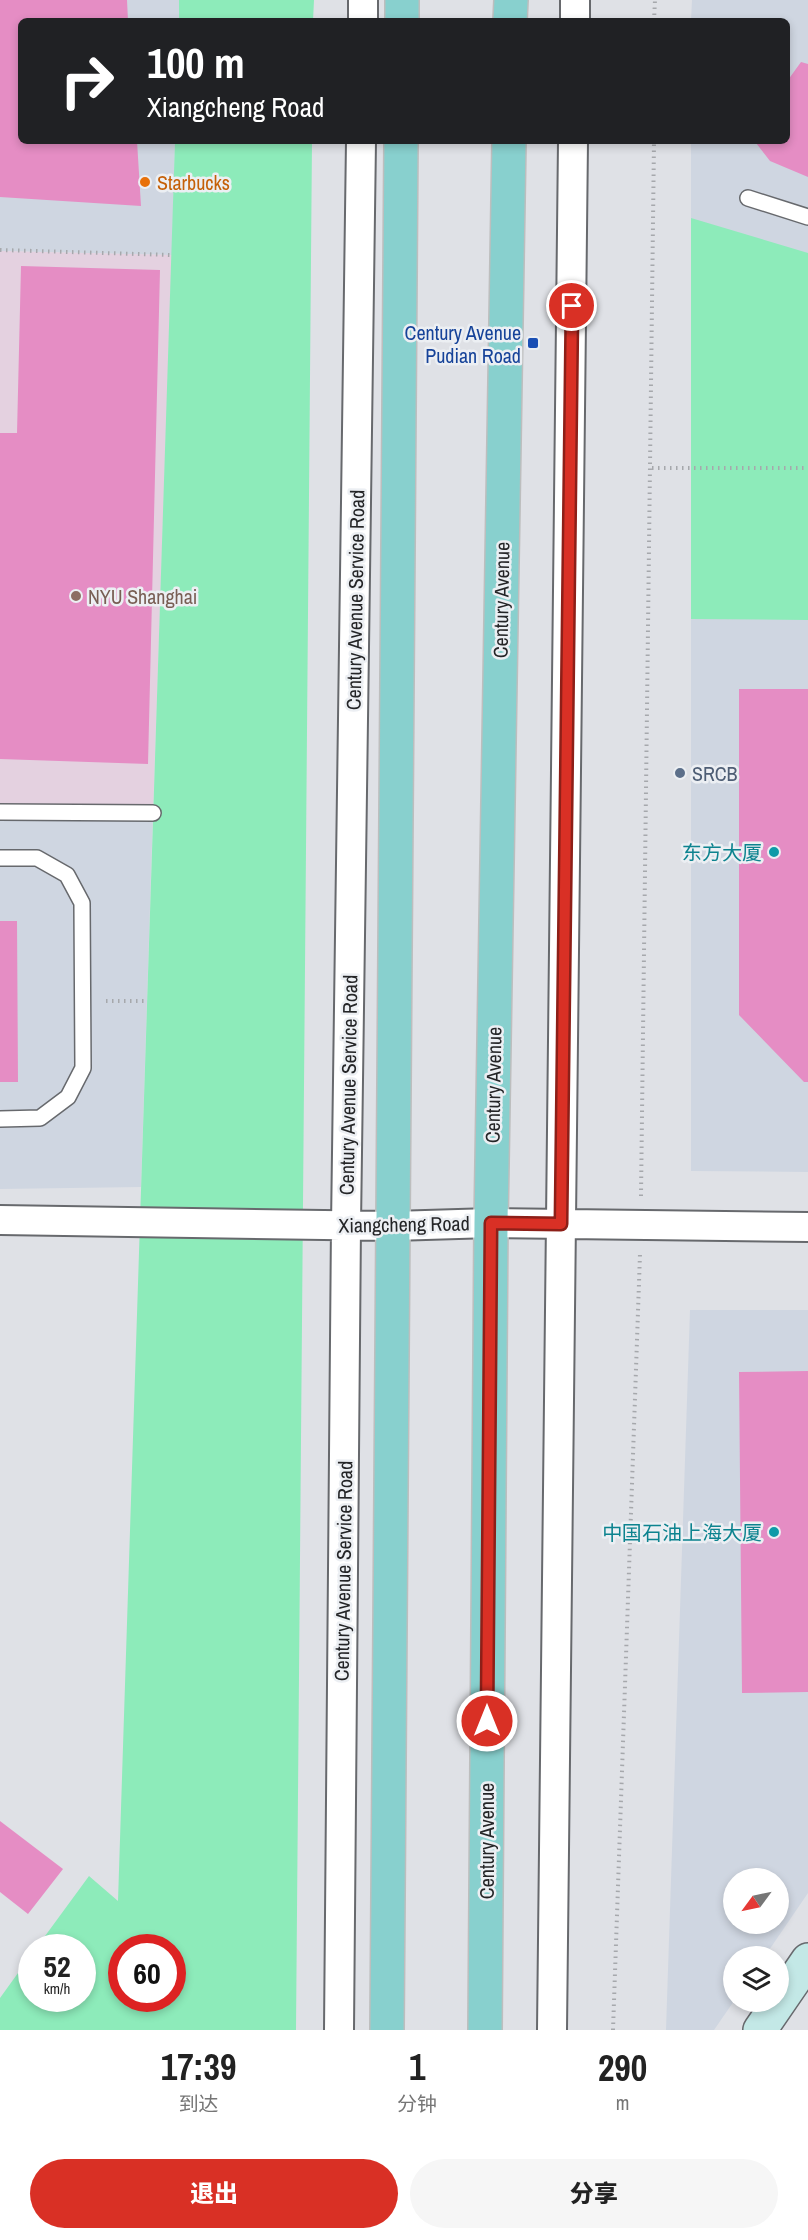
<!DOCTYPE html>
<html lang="zh">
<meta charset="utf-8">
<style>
:root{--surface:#fff;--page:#f6f6f6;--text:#222;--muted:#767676;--accent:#d93025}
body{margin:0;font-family:"Archivo Narrow","Noto Sans SC",sans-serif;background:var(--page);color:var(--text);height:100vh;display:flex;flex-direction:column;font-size:22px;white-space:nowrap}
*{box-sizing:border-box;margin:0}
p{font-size:20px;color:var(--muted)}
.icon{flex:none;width:33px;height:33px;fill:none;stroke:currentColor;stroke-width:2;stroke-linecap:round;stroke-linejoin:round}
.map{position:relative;height:2030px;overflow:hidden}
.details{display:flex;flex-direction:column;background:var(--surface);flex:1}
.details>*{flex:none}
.banner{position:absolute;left:18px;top:18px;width:772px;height:126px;border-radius:9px;box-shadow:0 3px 9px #0003;background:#202124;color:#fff;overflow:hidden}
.needle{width:39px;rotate:237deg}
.fabs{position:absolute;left:723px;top:1868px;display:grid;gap:12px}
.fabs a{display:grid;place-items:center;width:66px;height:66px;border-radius:50%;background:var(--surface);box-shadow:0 3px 9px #0003;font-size:30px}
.speed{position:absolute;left:18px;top:1934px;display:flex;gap:12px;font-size:30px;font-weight:700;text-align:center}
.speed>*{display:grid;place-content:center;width:78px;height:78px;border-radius:50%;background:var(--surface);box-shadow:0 3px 9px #0003;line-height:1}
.speed small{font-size:15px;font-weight:400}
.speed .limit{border:9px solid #d22;background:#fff;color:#111}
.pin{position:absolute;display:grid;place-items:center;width:51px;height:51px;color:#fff;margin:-26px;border:3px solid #fff;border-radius:50%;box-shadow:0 2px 6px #0007}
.me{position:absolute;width:66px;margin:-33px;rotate:0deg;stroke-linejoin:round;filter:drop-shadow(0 0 4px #0008)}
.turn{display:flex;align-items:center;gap:21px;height:126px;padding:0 30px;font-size:27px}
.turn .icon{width:78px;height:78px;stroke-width:2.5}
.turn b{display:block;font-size:42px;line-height:51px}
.eta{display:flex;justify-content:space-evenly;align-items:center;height:102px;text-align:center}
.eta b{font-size:36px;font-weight:800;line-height:42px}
.primary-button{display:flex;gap:12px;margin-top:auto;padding:12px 30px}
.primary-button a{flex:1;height:69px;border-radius:36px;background:var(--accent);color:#fff;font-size:24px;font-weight:800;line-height:69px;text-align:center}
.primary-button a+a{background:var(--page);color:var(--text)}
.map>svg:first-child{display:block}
.built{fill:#cfd6e1;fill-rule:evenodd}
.education{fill:#e4d1e0}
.green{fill:#8debba;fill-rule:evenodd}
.building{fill:#e58dc4}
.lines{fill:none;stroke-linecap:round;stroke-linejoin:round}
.lane-casing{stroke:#67696d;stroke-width:18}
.street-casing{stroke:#67696d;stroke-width:32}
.secondary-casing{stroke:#67696d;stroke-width:36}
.primary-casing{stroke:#bdbebe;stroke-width:36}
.path{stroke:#a6a8ac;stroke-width:4;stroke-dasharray:1.5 4.5;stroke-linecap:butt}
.lane{stroke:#fff;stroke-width:15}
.street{stroke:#fff;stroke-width:28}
.secondary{stroke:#c3e8e6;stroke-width:33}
.primary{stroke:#88d0ce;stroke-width:33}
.route-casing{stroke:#8d1f18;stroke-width:15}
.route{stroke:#d93025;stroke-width:10}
.food-dot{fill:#e8710a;stroke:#eceff3;stroke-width:2}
.transit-dot{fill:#1a4fb4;stroke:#eceff3;stroke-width:2}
.education-dot{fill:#8d6e63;stroke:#eceff3;stroke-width:2}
.service-dot{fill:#5c6f8a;stroke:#eceff3;stroke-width:2}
.culture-dot{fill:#0f9aa8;stroke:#eceff3;stroke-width:2}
.labels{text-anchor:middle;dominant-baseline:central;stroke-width:5;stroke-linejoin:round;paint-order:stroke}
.food-label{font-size:20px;fill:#c56008;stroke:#eceff3;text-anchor:start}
.transit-label{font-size:20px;fill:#164399;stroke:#eceff3;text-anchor:end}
.education-label{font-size:20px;fill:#785e54;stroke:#eceff3;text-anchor:start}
.street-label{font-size:20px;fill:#242527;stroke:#eceff3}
.service-label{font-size:20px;fill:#4e5e75;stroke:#eceff3;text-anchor:start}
.culture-label{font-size:20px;fill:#0d838f;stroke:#eceff3;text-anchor:end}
</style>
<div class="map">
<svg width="808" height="2030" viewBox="0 0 808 2030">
<rect width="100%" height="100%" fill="#dfe1e6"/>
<!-- built -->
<path class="built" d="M 0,0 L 180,0 L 179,21 L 21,21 L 21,141 L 175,141 L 172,255 L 0,251 Z
M 692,0 L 808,0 L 808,1172 L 691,1171 L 691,141 L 788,141 L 788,21 L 691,21 Z
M 0,812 L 153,813 L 141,1187 L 0,1189 Z
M 690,1310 L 808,1310 L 808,1893 L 765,1956 L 734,1956 L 734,2001 L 714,2030 L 666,2030 ZM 734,1878 L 778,1878 L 778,1923 L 734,1923 Z"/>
<!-- education -->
<path class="education" d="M 0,251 L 172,255 L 153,813 L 0,812 Z"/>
<!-- green -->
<path class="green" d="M 179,0 L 314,0 L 313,21 L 179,21 Z
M 175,141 L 312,141 L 296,2030 L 0,2030 L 0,1998 L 31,1955 L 32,1998 L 82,1998 L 82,1947 L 37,1947 L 89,1876 L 118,1901 ZM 122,1947 L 172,1947 L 172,1998 L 122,1998 Z
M 691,218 L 808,253 L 808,620 L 691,619 Z"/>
<!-- building -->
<path class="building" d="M 0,0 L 127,0 L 128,21 L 21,21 L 21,141 L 137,141 L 141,206 L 0,197 Z
M 801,62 L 808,64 L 808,177 L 770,161 L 756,143 L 788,141 L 788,80 Z
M 21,266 L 160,270 L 148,764 L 0,759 L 0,433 L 17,433 Z
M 739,689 L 808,689 L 808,1082 L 804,1082 L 739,1015 Z
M 0,921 L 17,921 L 18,1082 L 0,1082 Z
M 808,1371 L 808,1692 L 742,1693 L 739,1372 Z
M 0,1821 L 63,1869 L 28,1914 L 0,1892 Z"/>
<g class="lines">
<defs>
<path id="lane" d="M 748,198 L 808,217
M 0,812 L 153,813
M 0,858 L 37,858 L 67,875 L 82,903 L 83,1068 L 68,1097 L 40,1118 L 0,1119"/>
<path id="street" d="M 363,21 L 363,0
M 575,21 L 575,0
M 0,1220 L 393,1226 L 491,1223 L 808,1227
M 339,2030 L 346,1225 L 361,141
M 552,2030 L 573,141"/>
<path id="secondary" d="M 760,2030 L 808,1960"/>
<path id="primary" d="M 402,21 L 402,0
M 510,21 L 511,0
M 387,2030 L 401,141
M 485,2030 L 491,1223 L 509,141"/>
</defs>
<!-- lane casing -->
<use href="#lane" class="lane-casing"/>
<!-- street casing -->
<use href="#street" class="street-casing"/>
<!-- secondary casing -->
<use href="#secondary" class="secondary-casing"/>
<!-- primary casing -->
<use href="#primary" class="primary-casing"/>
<!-- path -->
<path class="path" d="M 654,21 L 655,0
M 0,250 L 172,255
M 652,468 L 808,468
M 106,1001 L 147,1001
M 641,1196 L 654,141
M 613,2030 L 640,1254"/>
<!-- lane -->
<use href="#lane" class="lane"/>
<!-- street -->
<use href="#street" class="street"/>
<!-- secondary -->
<use href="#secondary" class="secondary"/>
<!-- primary -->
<use href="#primary" class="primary"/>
</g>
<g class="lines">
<defs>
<path id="route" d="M 487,1721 L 491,1223 L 561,1224 L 572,306"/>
</defs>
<!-- route casing -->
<use href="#route" class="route-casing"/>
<!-- route -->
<use href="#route" class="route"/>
</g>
<!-- markers -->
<circle class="food-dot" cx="145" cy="182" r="6"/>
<rect class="transit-dot" x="527" y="337" width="12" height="12" rx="3"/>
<circle class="education-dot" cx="76" cy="596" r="6"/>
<circle class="service-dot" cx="680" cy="773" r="6"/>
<g class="culture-dot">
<circle cx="774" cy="852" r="6"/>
<circle cx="774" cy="1532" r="6"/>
</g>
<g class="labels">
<!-- food labels -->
<g class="food-label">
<text x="157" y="182">Starbucks</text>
</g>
<!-- transit labels -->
<g class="transit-label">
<text x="521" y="332">Century Avenue<tspan x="521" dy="23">Pudian Road</tspan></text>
</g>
<!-- education labels -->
<g class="education-label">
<text x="88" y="596">NYU Shanghai</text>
</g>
<!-- street labels -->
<g class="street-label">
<text transform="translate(355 600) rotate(-89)">Century Avenue Service Road</text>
<text transform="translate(501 600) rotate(-89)">Century Avenue</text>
<text transform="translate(348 1085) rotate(-89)">Century Avenue Service Road</text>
<text transform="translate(493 1085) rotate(-89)">Century Avenue</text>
<text transform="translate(404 1224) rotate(-1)">Xiangcheng Road</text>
<text transform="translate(343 1571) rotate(-89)">Century Avenue Service Road</text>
<text transform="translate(486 1841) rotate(-90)">Century Avenue</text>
</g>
<!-- service labels -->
<g class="service-label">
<text x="692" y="773">SRCB</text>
</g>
<!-- culture labels -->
<g class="culture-label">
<text x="762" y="852">东方大厦</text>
<text x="762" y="1532">中国石油上海大厦</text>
</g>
</g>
</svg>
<div class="fabs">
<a><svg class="needle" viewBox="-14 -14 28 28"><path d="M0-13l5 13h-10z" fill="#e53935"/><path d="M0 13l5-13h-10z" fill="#767676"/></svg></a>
<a><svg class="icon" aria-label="layers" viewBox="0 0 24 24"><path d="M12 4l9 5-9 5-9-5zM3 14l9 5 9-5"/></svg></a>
</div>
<div class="speed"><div>52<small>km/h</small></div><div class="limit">60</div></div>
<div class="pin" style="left:572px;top:306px;background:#d93025"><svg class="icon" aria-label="arrive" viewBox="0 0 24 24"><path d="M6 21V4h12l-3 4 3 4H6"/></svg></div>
<svg class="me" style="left:487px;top:1721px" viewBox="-20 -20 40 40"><circle r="17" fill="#d93025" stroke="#fff" stroke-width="3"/><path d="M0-11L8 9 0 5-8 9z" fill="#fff"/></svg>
<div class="banner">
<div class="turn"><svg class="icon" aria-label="right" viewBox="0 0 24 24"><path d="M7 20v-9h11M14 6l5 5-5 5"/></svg><div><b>100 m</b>Xiangcheng Road</div></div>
</div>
</div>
<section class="details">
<div class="eta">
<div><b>17:39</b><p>到达</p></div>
<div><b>1</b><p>分钟</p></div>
<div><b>290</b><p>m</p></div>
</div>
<div class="primary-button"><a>退出</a><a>分享</a></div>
</section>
